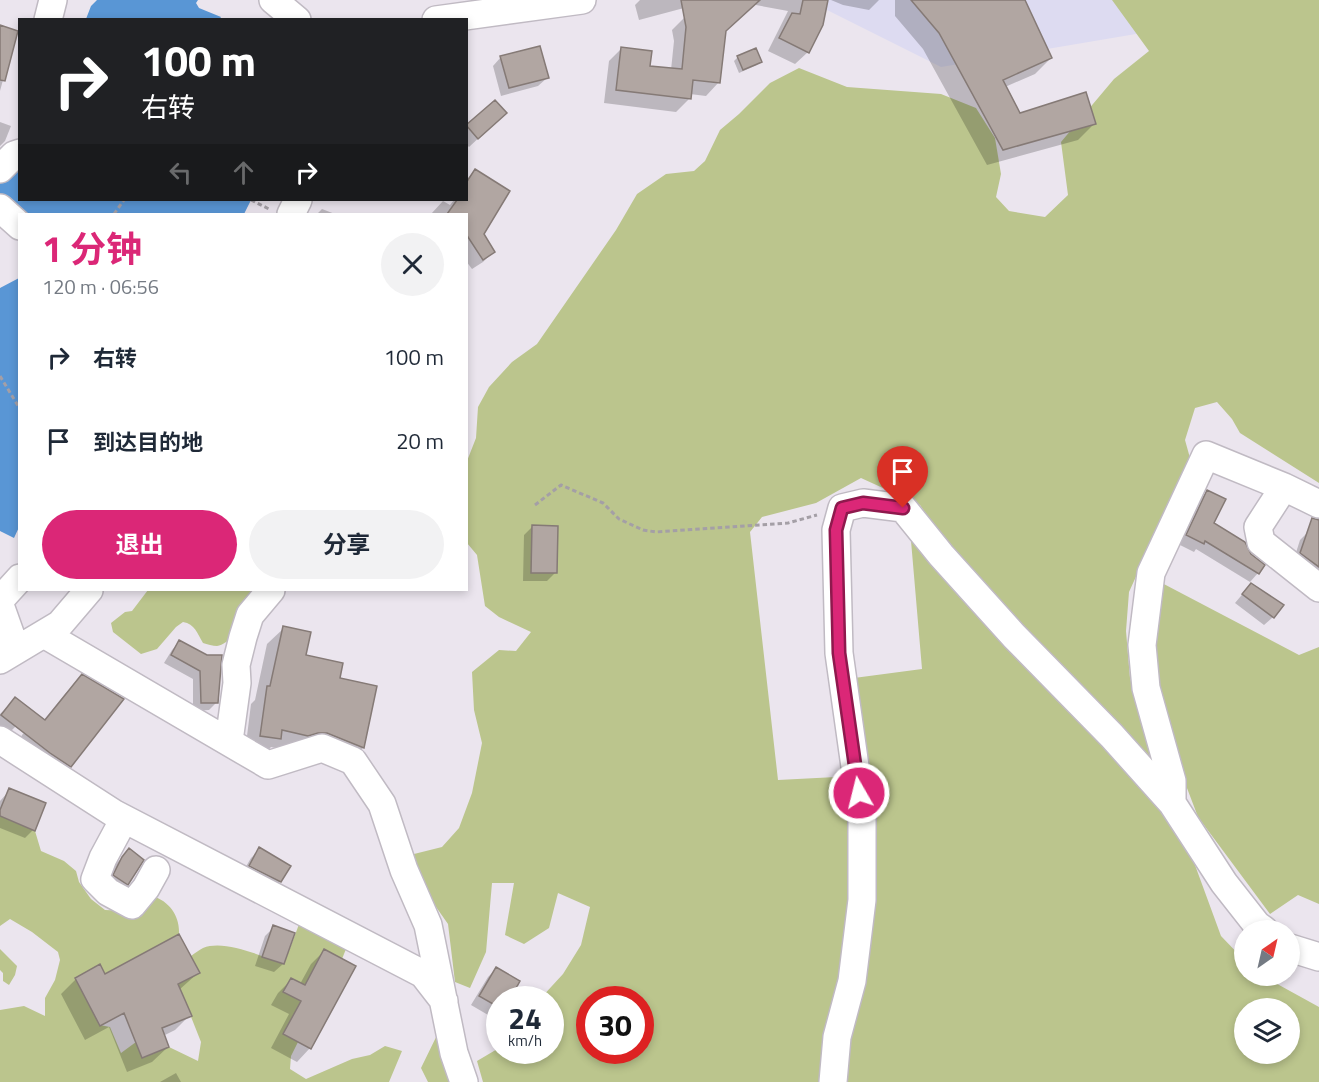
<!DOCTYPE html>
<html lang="zh">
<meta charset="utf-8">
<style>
:root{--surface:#fff;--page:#f2f2f3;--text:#1f2937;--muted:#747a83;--accent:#db2777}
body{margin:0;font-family:"Titillium Web","Noto Sans SC",sans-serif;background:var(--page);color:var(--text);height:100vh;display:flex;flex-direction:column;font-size:22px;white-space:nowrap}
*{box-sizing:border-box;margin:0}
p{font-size:20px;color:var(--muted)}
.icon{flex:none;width:33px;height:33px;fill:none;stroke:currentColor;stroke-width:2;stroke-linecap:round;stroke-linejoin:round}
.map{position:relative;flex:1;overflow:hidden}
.drawer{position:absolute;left:18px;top:213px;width:450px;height:378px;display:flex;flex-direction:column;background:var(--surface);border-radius:0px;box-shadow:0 3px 9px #0003}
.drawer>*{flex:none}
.top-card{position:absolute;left:18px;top:18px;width:450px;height:183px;border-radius:0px;box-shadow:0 3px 9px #0003;background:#202124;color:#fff;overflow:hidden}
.needle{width:39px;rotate:34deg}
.buttons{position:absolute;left:1234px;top:920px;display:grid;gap:12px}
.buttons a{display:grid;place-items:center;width:66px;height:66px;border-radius:50%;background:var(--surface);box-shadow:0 3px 9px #0003;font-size:30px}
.speed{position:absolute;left:486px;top:986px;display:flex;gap:12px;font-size:30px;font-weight:700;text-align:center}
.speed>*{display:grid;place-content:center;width:78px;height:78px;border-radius:50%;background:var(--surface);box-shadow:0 3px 9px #0003;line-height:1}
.speed small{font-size:15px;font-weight:400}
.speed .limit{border:9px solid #d22;background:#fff;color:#111}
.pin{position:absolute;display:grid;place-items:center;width:51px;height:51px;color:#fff;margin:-62px -26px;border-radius:50% 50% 50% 0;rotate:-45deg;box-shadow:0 0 6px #0007}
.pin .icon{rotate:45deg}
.me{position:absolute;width:66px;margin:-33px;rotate:352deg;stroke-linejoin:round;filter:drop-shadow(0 0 4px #0008)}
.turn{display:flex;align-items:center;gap:21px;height:126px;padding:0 24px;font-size:27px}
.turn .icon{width:78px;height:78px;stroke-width:2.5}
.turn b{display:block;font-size:42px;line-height:51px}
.lanes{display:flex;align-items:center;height:57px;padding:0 24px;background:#0003;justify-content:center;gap:30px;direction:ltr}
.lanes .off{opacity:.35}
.round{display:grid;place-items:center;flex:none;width:63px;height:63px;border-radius:32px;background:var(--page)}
.headline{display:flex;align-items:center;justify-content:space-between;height:102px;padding:0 24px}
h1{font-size:36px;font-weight:700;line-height:45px;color:var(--accent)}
.button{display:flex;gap:12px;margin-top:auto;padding:12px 24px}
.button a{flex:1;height:69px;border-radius:36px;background:var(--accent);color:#fff;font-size:24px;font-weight:700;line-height:69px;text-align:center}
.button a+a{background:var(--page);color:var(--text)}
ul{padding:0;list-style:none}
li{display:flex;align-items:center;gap:18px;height:84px;padding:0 24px}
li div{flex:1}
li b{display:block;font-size:22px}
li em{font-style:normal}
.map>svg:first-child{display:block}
.industrial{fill:#dddbf1}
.green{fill:#bbc58d;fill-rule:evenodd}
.water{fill:#5996d5}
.shadow{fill:#0003}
.building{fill:#b1a6a2;stroke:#857a76;stroke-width:1.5}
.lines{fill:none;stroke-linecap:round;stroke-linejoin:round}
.minor-casing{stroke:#c0bac3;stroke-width:30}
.path{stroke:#a49fa6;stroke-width:3;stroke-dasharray:4.5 3;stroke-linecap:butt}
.minor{stroke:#fff;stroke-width:27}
.route-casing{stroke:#8e194d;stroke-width:15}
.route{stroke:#db2777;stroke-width:10}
</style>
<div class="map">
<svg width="1319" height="1082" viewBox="0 0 1319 1082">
<rect width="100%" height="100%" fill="#ebe5ee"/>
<!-- industrial -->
<path class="industrial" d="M 807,0 L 1319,0 L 1319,3 L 941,67 Z"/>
<!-- green -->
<path class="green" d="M 1112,0 L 1319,0 L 1319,483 L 1240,433 L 1232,419 L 1217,402 L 1195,408 L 1185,440 L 1190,458 L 1129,592 L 1126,631 L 1130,678 L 1147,733 L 1163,775 L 948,547 L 920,505 L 861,478 L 816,503 L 762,517 L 750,532 L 778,780 L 836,777 L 862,770 L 854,678 L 922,669 L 910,529 L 952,589 L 1001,642 L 1137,782 L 1188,846 L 1221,936 L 1245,961 L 1245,975 L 1261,975 L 1319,1007 L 1319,1082 L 483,1082 L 477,1061 L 499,1048 L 500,1050 L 550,1050 L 550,999 L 540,999 L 563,974 L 581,945 L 590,907 L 558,893 L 549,928 L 524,944 L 505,935 L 514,883 L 492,883 L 486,952 L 470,988 L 455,982 L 448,924 L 422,887 L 410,855 L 442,847 L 459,828 L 472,793 L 482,743 L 474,710 L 472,672 L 499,650 L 516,651 L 531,632 L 499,617 L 485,606 L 477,555 L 467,543 L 467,461 L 476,438 L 478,407 L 489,387 L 512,362 L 537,344 L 616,230 L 637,194 L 666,174 L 694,171 L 705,161 L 720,130 L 739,114 L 770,83 L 799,68 L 847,87 L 941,94 L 976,108 L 995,138 L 1001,174 L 996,197 L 1009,211 L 1045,217 L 1068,195 L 1061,142 L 1114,79 L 1149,51 ZM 590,999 L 640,999 L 640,1050 L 590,1050 ZM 1245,1008 L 1290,1008 L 1290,1053 L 1245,1053 Z
M 1160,582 L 1299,655 L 1319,647 L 1319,904 L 1298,895 L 1270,914 L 1198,817 L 1179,767 L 1152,670 Z
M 148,590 L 271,590 C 260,603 234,644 217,646 C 213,646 207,644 203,643 C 197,633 195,624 183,622 L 176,627 L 157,649 L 141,654 L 113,632 L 111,623 L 125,612 L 132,611 Z
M 0,816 L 35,831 L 41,851 L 64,861 L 76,871 L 79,882 L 91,899 L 105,910 L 128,911 L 152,896 C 170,901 180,917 179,934 L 105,974 L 100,965 L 75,978 L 100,1025 L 110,1027 L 121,1053 L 136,1042 L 142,1058 L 169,1047 L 198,1061 L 201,1042 L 178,984 L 200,973 L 191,956 C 195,953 199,950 203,948 C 225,939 263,957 284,964 L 301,919 L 348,944 L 342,959 L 324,949 L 305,985 L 291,978 L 284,991 L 301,1001 L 283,1034 L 298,1042 L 291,1056 L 290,1069 L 306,1079 L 352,1059 L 370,1055 L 385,1046 L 402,1051 L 389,1082 L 0,1082 L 0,1010 L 24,1006 L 45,1016 L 45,998 L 55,980 L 60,960 L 58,952 L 32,932 L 10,919 L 0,926 Z
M 0,949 L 17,966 L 15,975 L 9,985 L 3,981 L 3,973 L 0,970 Z
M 440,1029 L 455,1082 L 428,1082 L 421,1068 Z"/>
<!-- water -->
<path class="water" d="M 97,0 L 198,0 L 196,3 L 199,8 L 221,17 L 219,20 L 86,19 L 91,6 Z
M 19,154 L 20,200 L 251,200 L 244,214 L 20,214 L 0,202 L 0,169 Z
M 19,278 L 20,525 L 14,538 L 0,531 L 0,288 Z"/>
<!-- shadow -->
<path class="shadow" d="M 640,0 L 691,0 L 684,8 L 639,20 L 635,5 Z
M 702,0 L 745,0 L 725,32 L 719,82 L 706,96 L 690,94 L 689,99 L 676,112 L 604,103 L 609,61 L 622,48 L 649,67 L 671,70 L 674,41 L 672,30 Z
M 756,0 L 827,0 L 808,52 L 795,64 L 768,51 L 788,11 L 756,5 Z
M 831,0 L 879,0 L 869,10 L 843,5 Z
M 895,0 L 1023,0 L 1051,58 L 1035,74 L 1005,87 L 1019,115 L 1094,124 L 1078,140 L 987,165 L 923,49 L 895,16 Z
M 0,27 L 16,32 L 0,91 Z
M 501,57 L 547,78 L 538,86 L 501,96 L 493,66 Z
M 738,57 L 761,61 L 757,65 L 739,73 L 734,61 Z
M 495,102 L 497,121 L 469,147 L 466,144 L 466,127 Z
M 0,122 L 11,126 L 5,141 L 0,146 Z
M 475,171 L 482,234 L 493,252 L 483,262 L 472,269 L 466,261 L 466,214 L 431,214 L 443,201 L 450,205 L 454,200 L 466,200 L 466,180 Z
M 322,209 L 335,214 L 317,214 Z
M 1207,492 L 1212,524 L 1258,573 L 1250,582 L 1196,549 L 1194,552 L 1178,544 L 1199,500 Z
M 533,526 L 555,573 L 547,581 L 523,581 L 524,535 Z
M 1309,531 L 1319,535 L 1319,579 L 1293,562 L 1300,540 Z
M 1251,584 L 1273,617 L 1264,625 L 1235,603 Z
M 284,628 L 304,656 L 338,679 L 376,687 L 363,748 L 346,764 L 271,747 L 264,755 L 245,752 L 251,704 L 255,700 L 267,644 Z
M 179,642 L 206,657 L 217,702 L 209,710 L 193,711 L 193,679 L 164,663 L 172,650 Z
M 82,676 L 70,766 L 52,783 L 13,756 L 22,735 L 39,717 L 43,721 L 65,694 Z
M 16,699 L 16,726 L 0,742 L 0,714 Z
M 10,790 L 33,830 L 25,838 L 0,828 L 0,801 Z
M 260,849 L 289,866 L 280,882 L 271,890 L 241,875 L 251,858 Z
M 129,850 L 127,884 L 118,893 L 106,884 L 113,867 Z
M 274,927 L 283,964 L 274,972 L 255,966 L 265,936 Z
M 324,951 L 310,1048 L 297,1062 L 271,1048 L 289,1014 L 271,1005 L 278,993 L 291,980 L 300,984 L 311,964 Z
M 496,969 L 510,996 L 514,999 L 500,999 L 500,1022 L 471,1005 L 488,977 Z
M 198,973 L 179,990 L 190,1015 L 175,1030 L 163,1036 L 168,1047 L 152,1062 L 127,1072 L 109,1027 L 85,1040 L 61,994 L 76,979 L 104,976 Z
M 176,1073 L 181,1082 L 160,1082 Z"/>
<!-- building -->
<path class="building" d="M 681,0 L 760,0 L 726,31 L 720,83 L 693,80 L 691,99 L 616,90 L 621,47 L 652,51 L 650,66 L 682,69 L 686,27 Z
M 803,0 L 828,0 L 823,25 L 809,53 L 779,38 L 792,13 L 800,14 Z
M 911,0 L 1025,0 L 1052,58 L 1003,80 L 1020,113 L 1086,92 L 1096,124 L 1003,150 L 939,33 Z
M 0,25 L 18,31 L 5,81 L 0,80 Z
M 540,46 L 549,78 L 509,88 L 500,56 Z
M 756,48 L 762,62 L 743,70 L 737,56 Z
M 495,100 L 507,113 L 478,139 L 466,125 Z
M 475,169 L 510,191 L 484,234 L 495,252 L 483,260 L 466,234 L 466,214 L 447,214 L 457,200 L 466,200 L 466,183 Z
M 1207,490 L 1226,499 L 1214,523 L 1245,542 L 1251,554 L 1265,565 L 1259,574 L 1205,541 L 1204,544 L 1186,535 Z
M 1312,518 L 1319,520 L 1319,567 L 1300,553 Z
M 532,525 L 558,526 L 557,573 L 531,573 Z
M 1251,583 L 1284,605 L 1274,618 L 1242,594 Z
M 283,626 L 311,632 L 306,655 L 343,663 L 340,678 L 377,686 L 364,748 L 327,733 L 318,733 L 308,736 L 282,730 L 281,739 L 260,736 L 267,686 L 270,686 Z
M 179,640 L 207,655 L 222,655 L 218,703 L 201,703 L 200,671 L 171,655 Z
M 82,674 L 124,699 L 71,767 L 50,753 L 1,715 L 15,697 L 45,720 Z
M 9,788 L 46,803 L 35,831 L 0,816 L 0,810 Z
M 259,847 L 291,866 L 281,882 L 249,866 Z
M 129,848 L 144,860 L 128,885 L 113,875 L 122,857 Z
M 273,925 L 295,933 L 284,964 L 262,957 Z
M 179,934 L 200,973 L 178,984 L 192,1016 L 162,1028 L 169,1047 L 142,1058 L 124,1013 L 100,1026 L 75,978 L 100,964 L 105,974 Z
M 324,949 L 356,966 L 311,1049 L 283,1034 L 301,1001 L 283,992 L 291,978 L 305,985 Z
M 496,967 L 520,981 L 510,999 L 500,999 L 500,1008 L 479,996 Z"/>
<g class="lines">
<defs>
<path id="minor" d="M 273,0 L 297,20
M 48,20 L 53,0
M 436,20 L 582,0
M 0,169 L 14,155 L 20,153
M 0,208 L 20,226
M 291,214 L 298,200
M 1284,487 L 1258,527 L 1261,542 L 1319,588
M 0,600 L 20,578
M 0,605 L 16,650
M 44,634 L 268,765 L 322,748 L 353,761 L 382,804 L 404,870 L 428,925 L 454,1053 L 464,1082
M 0,660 L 60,624 L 89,590
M 0,740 L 115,814 L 423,974 L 444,1001
M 229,741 L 237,683 L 236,665 L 243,637 L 250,615 L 271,590
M 1172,803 L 1172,781 L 1146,688 L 1142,645 L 1151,573 L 1206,455 L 1284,487 L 1319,504
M 124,819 L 103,858 L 95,879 L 108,892 L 132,905 L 146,888 L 156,870
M 1290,948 L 1319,957
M 833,1082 L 837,1037 L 852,981 L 862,900 L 862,816 L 839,653 L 836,530 L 842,508 L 863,503 L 903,508 L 941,555 L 1014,636 L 1112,736 L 1172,803 L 1224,883 L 1257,925 L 1264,930"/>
</defs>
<!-- minor casing -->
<use href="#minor" class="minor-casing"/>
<!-- path -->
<path class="path" d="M 251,200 L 269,209
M 114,214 L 124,200
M 0,376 L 20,409
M 535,505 L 561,485 L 603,503 L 619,519 L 643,530 L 656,532 L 788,523 L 817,515"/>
<!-- minor -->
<use href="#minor" class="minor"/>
</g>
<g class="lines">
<defs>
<path id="route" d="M 859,793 L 839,653 L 836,530 L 842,508 L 863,503 L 903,508"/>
</defs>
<!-- route casing -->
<use href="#route" class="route-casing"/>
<!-- route -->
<use href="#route" class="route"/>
</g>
</svg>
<div class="buttons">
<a><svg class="needle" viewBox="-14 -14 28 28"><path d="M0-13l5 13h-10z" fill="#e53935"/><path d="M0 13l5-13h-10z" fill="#747a83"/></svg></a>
<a><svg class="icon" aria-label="layers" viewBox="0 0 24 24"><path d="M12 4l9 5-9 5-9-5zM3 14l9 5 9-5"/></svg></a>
</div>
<div class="speed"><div>24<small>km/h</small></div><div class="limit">30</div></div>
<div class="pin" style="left:903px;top:508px;background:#d93025"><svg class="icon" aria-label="arrive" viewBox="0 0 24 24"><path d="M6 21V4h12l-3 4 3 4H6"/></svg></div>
<svg class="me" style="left:859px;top:793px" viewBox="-20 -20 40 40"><circle r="17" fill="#db2777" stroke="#fff" stroke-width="3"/><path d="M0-11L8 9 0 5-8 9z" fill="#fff"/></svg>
<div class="top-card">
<div class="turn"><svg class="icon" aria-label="right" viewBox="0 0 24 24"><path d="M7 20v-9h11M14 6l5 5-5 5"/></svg><div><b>100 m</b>右转</div></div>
<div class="lanes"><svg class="icon off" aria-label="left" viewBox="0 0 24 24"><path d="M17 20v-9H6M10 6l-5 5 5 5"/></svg><svg class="icon off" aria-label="ahead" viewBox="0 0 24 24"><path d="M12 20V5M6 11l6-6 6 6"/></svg><svg class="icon" aria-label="right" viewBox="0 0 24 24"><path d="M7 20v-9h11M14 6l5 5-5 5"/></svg></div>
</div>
<section class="drawer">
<div class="headline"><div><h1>1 分钟</h1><p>120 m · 06:56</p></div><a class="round"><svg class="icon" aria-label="close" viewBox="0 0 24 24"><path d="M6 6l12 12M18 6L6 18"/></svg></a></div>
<ul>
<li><svg class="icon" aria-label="right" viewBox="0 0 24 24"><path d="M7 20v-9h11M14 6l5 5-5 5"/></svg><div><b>右转</b></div><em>100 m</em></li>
<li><svg class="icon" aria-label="arrive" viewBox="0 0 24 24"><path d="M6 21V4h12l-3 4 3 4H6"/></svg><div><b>到达目的地</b></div><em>20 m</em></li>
</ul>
<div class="button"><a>退出</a><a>分享</a></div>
</section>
</div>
